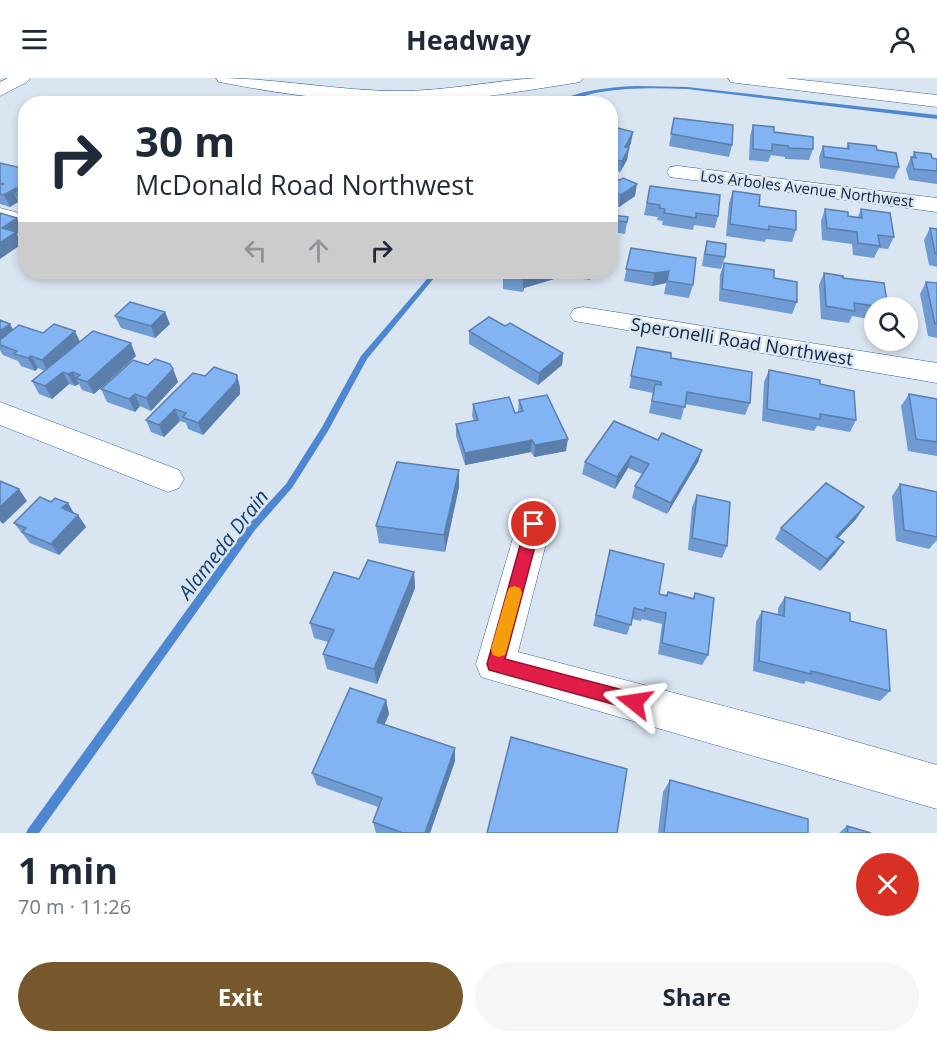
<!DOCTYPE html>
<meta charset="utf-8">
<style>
:root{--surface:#fff;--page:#f6f6f7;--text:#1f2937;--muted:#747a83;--accent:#76582c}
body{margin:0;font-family:"Open Sans",sans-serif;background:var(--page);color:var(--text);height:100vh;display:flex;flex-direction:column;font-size:22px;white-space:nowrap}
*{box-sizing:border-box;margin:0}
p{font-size:20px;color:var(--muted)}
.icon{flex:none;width:33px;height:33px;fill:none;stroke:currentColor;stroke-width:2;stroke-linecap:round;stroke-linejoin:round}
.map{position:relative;height:755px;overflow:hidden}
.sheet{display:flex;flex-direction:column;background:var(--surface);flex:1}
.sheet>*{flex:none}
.guide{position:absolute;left:18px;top:18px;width:600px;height:183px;border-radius:24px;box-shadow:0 3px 9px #0003;background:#fff;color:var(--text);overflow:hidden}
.fabs{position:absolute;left:864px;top:219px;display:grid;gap:12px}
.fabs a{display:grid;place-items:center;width:54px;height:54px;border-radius:50%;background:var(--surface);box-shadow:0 3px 9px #0003;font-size:30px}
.pin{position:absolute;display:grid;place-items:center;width:51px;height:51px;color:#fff;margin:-26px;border:3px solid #fff;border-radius:50%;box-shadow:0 2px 6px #0007}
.me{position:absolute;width:66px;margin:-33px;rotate:285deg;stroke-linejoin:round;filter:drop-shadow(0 0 4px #0008)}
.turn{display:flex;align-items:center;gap:21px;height:126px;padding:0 18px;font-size:27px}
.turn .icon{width:78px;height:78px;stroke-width:2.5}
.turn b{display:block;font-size:42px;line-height:51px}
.lanes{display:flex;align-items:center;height:57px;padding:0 18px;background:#0003;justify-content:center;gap:30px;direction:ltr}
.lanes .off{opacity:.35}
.round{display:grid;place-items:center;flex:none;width:63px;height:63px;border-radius:32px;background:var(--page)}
.overview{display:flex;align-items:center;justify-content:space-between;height:102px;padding:0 18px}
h1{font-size:36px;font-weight:700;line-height:45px}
.button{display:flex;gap:12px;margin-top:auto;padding:12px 18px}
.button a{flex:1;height:69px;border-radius:36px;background:var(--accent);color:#fff;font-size:24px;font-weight:700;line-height:69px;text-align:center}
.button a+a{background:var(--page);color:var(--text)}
header{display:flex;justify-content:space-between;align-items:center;height:78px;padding:0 18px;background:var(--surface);font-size:27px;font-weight:700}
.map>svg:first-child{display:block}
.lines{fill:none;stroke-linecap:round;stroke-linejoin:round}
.stream{fill:#4d87d1;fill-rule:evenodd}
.minor-casing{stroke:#36649f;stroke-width:1}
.minor{fill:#fff;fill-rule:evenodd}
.wall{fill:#709bd2}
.shaded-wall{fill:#5b7eab}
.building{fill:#82b4f4;stroke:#5b7eab;stroke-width:1.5}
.route{fill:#e11d48;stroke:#92132f;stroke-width:1.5}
.slow{fill:#f59e0b}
.labels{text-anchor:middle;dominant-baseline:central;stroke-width:5;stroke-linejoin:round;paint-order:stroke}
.far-street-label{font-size:15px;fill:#0e223a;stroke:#dae5f2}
.street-label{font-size:18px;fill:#0e223a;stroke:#dae5f2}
.water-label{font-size:20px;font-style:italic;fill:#153d6e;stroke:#dae5f2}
</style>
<header><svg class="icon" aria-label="menu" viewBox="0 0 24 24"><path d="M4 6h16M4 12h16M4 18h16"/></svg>Headway<svg class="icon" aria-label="person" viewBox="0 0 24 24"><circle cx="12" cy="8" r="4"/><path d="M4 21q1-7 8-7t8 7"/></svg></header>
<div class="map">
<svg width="937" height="755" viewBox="0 0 937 755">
<rect width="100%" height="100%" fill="#dae5f2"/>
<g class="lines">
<!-- stream -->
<path class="stream" d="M 636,8 L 687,9 L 937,37 L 937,41 L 687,11 C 659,10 630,9 601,14 C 585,16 566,26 551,26 C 577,13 607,9 636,8 Z
M 433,194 L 439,194 L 367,281 L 328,353 L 292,410 L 255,452 L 39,755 L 26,755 L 28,751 L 249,446 L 286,406 L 322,349 L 361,278 Z"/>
<defs>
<path id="minor" d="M 8,0 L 30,0 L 27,4 L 0,18 L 0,4 Z
M 216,0 C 277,0 338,13 399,13 C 446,13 491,3 537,0 C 552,0 568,0 583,0 L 580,4 L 574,5 C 524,13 475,21 425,24 C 357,26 291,18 225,5 L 219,4 Z
M 728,0 L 785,0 L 937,17 L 937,29 L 737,5 L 731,4 Z
M 678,88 L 937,120 L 937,134 L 670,99 L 667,94 L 670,89 Z
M 0,130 L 26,137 L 26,151 L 0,144 Z
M 583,229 L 937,285 L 937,305 L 574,243 L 570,237 L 574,231 Z
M 0,324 L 179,392 L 184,401 L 179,410 L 168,414 L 0,347 Z
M 534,432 L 546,436 L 551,446 L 518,574 L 819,653 L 937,687 L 937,731 L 481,599 L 476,586 L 517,446 L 522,436 Z"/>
</defs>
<!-- minor casing -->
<use href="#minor" class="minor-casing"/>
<!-- minor -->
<use href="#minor" class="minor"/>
</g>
<!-- wall -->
<path class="wall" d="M 674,40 L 732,67 L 729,79 L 669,68 Z
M 753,47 L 774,54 L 813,71 L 809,82 L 785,81 L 785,79 L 771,77 L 768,84 L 749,82 L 750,58 Z
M 610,48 L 631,65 L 629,70 L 627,82 L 620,94 L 610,92 Z
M 848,65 L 877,72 L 899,89 L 894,101 L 820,90 L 819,79 L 823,68 L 846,70 Z
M 914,74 L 932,80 L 937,81 L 937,106 L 909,102 L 906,91 L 911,79 L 912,79 Z
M 0,85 L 26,91 L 26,129 L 25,128 L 20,127 L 18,124 L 10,129 L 0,126 Z
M 610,99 L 635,118 L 619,129 L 613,126 L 610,128 Z
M 650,108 L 718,138 L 715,150 L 694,147 L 693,152 L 662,147 L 663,143 L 657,142 L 658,139 L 644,137 Z
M 733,113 L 759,128 L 796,152 L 792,164 L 766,161 L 765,164 L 726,158 L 729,125 Z
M 825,131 L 848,138 L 858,139 L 861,131 L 894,159 L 888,171 L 879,170 L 874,180 L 853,177 L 852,166 L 822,162 L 821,143 Z
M 610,138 L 628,139 L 625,156 L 610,154 Z
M 930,150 L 937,151 L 937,189 L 929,187 L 924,162 Z
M 707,163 L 725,179 L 721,191 L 702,188 L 704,175 Z
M 631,170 L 693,207 L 689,220 L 664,216 L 666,205 L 652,208 L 624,203 Z
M 724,185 L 774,200 L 797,224 L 792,236 L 719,223 L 720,197 Z
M 505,194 L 592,194 L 590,202 L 555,197 L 554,201 L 524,210 L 523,214 L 503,211 L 503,198 Z
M 824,195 L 843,200 L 888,230 L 874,230 L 874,242 L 852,238 L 849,245 L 821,241 L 819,207 Z
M 926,204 L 937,205 L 937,260 L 928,258 L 920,216 Z
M 115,238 L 170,246 L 155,260 L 121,250 Z
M 0,242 L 13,252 L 43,255 L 80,263 L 136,278 L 94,316 L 82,312 L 79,306 L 75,308 L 69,306 L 52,321 L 39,316 L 32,303 L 45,293 L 38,290 L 35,293 L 21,288 L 18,283 L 3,277 L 0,272 Z
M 505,248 L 563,275 L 562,287 L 538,307 L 469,266 L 469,253 Z
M 637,269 L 671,280 L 750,325 L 745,337 L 685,326 L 681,342 L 649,335 L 653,315 L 629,310 Z
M 148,287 L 173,291 L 178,304 L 151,333 L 140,328 L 135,334 L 107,324 L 101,311 Z
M 769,292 L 820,306 L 856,342 L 850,354 L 817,348 L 814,353 L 762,343 L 764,304 Z
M 193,295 L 240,309 L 240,316 L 203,357 L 188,351 L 186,345 L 180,343 L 164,359 L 151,354 L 146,342 Z
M 909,316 L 937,321 L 937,378 L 908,373 L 901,328 Z
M 519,322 L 566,373 L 534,379 L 531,374 L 465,387 L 456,358 L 456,346 L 474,343 L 472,338 L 473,326 L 515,335 L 518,334 Z
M 658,362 L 702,372 L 698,384 L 667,436 L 632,420 L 635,408 L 642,396 L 628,390 L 615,411 L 582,396 L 585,384 Z
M 459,392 L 459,409 L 445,474 L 379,465 L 376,448 Z
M 900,406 L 937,414 L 937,463 L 936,463 L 929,471 L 896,463 L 892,418 Z
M 697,417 L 727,468 L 722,480 L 688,472 L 692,429 Z
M 51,424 L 68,425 L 74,436 L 78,437 L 86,449 L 59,477 L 30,465 L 14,445 Z
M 864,429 L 856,441 L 838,460 L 836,475 L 820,493 L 775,461 L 781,450 Z
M 610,472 L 659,516 L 666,517 L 668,514 L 693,520 L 695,515 L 708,577 L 702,587 L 658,576 L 662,546 L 642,541 L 641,543 L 632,541 L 627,557 L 593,548 Z
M 414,494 L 415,510 L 377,606 L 327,591 L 323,576 L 328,564 L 314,560 L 310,545 L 359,501 Z
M 785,519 L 850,543 L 890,613 L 880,623 L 806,603 L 804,606 L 753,593 L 756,544 L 762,533 L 778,537 L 778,530 Z
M 386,622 L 389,636 L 384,646 L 455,683 L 430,755 L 376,755 L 373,744 L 378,729 L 317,707 L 312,695 Z
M 670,702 L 808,755 L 658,755 L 663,714 Z
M 847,748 L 871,755 L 839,755 Z"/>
<!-- shaded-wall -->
<path class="shaded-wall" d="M 633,54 L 631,65 L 623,81 L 625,69 Z
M 629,70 L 627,82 L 620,94 L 622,83 Z
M 637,106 L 635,118 L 619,129 L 621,117 Z
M 16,110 L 19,116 L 14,115 L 18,124 L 10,129 L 4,117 Z
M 615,115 L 613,126 L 610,128 L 610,118 Z
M 17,140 L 23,152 L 17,156 L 22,166 L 0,181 L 0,165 L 2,150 Z
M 669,193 L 666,205 L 652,208 L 655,195 Z
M 541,194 L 556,194 L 554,201 L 524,210 L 523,214 L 523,201 L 525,198 Z
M 165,234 L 170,246 L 155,260 L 151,248 Z
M 10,246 L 17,258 L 0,267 L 0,253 Z
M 75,253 L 81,266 L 48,294 L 42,282 Z
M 131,265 L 136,278 L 94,316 L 87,304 Z
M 563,275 L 562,287 L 538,307 L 539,295 Z
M 31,278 L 38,290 L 35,293 L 28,280 Z
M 173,291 L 178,304 L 151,333 L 146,320 Z
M 63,294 L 69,306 L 52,321 L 45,308 Z
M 73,294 L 79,306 L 75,308 L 68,296 Z
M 237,297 L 240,309 L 240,316 L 203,357 L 198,345 Z
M 135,316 L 140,328 L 135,334 L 129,321 Z
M 175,331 L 180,343 L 164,359 L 159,347 Z
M 568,361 L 566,373 L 534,379 L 535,367 Z
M 532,362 L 531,374 L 465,387 L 465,375 Z
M 702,372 L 698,384 L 667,436 L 671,425 Z
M 631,378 L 628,390 L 615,411 L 617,399 Z
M 459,392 L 459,409 L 445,474 L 444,457 Z
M 19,411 L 27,423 L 3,446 L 0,443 L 0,429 Z
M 68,425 L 75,437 L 62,430 Z
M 864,429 L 856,441 L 829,470 L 836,459 Z
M 78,437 L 86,449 L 59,477 L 51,466 Z
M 844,464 L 836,475 L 820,493 L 827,481 Z
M 414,494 L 415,510 L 377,606 L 374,591 Z
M 386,622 L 389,636 L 380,657 L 377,644 Z
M 455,670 L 455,683 L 430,755 L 425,755 Z"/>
<!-- building -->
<path class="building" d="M 674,40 L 733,47 L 732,67 L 671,56 Z
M 753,47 L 774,49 L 774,54 L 813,59 L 813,71 L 789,70 L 788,68 L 772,66 L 772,73 L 753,71 Z
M 610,48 L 633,54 L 625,69 L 629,70 L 622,83 L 610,81 Z
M 848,65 L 876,68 L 877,72 L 896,75 L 899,89 L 824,79 L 823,68 L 849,71 Z
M 914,74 L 931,76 L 932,80 L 937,81 L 937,93 L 914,91 L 911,79 L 916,80 Z
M 0,85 L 26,91 L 26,118 L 14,115 L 20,111 L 16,110 L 4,117 L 0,116 L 0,107 L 3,106 L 0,105 Z
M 610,99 L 620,102 L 623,100 L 637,106 L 621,117 L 615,115 L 610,118 Z
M 650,108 L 720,117 L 718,138 L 696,135 L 696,140 L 664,135 L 665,131 L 659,130 L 660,127 L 647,125 Z
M 733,113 L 760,117 L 759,128 L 796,133 L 796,152 L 769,148 L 769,152 L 730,146 Z
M 825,131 L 848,134 L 848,138 L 862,140 L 861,131 L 890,135 L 894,159 L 878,157 L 880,168 L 858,165 L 857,154 L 827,150 Z
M 0,135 L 17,140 L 2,150 L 16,154 L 0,165 Z
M 611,137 L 628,139 L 627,144 L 610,142 Z
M 930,150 L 937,151 L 937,176 L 935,175 Z
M 707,163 L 726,166 L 725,179 L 705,176 Z
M 631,170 L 696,180 L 693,207 L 667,203 L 669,193 L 655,195 L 626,191 Z
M 724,185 L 774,192 L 774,200 L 797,204 L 797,224 L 722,211 Z
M 505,194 L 541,194 L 525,198 L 523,201 L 503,198 Z
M 824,195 L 843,198 L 843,200 L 884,205 L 888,230 L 854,225 L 855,233 L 826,228 Z
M 926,204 L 937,205 L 937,246 L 935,246 Z
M 130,224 L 165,234 L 151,248 L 115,238 Z
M 489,239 L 505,248 L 510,245 L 563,275 L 539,295 L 469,253 Z
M 0,242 L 10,246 L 0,253 Z
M 54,246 L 75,253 L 42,282 L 31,278 L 28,280 L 14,276 L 17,273 L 0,267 L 0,262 L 19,247 L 43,255 Z
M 93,253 L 131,265 L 87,304 L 76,300 L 80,297 L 73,294 L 68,296 L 63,294 L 45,308 L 32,303 Z
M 637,269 L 671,275 L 671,280 L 752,294 L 750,325 L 687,314 L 685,329 L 652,323 L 655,306 L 661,307 L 661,304 L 631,298 Z
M 155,281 L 170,286 L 173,291 L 146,320 L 135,316 L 129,321 L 101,311 L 133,282 L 148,287 Z
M 214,289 L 237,297 L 236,304 L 198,345 L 183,339 L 186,335 L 175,331 L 159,347 L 146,342 L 193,295 L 205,298 Z
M 769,292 L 820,302 L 820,306 L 854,313 L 856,342 L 820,336 L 820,341 L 767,331 Z
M 909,316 L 937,321 L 937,364 L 916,361 Z
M 547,317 L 568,361 L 535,367 L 532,362 L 465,375 L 456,346 L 478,342 L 473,326 L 509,319 L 515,335 L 523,333 L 519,322 Z
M 614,343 L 658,362 L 662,355 L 702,372 L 671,425 L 635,408 L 649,386 L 631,378 L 617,399 L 585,384 Z
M 397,384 L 459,392 L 444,457 L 376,448 Z
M 0,403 L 19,411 L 0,429 Z
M 826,405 L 864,429 L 836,459 L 844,464 L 827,481 L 781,450 Z
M 900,406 L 937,414 L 937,459 L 904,452 Z
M 697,417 L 730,424 L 727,468 L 692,460 Z
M 40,419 L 51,424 L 55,420 L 68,425 L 62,430 L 78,437 L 51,466 L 22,454 L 26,450 L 14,445 Z
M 610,472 L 664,486 L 659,516 L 667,518 L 668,514 L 694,521 L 695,515 L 714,520 L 708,577 L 662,565 L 666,535 L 645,530 L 645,533 L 634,530 L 631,547 L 596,537 Z
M 368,482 L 414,494 L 374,591 L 323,576 L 334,552 L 310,545 L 334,494 L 359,501 Z
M 785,519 L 850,535 L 850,543 L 886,552 L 890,613 L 811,593 L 811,596 L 759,583 L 762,533 L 784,538 Z
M 350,610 L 386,622 L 377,644 L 455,670 L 425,755 L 403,755 L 373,744 L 382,720 L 312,695 Z
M 511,659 L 627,691 L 617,755 L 487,755 Z
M 670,702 L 808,741 L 808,755 L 664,755 Z
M 847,748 L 871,755 L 848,755 Z"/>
<!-- route -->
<path class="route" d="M 534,440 L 539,442 L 541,446 L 505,581 L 634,615 L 640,618 L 643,624 L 640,630 L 634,632 L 489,592 L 487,586 L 526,446 L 528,442 Z"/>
<!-- slow -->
<path class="slow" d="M 514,508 L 520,510 L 522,515 L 507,571 L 505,577 L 499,579 L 493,577 L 491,571 L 507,515 L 509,510 Z"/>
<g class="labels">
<!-- far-street labels -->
<g class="far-street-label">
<text transform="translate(807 110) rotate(7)">Los Arboles Avenue Northwest</text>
</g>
<!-- street labels -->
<g class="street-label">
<text transform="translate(742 263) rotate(9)">Speronelli Road Northwest</text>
</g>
<!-- water labels -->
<g class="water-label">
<text transform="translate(223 466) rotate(-52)">Alameda Drain</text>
</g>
</g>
</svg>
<div class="fabs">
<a><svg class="icon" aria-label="search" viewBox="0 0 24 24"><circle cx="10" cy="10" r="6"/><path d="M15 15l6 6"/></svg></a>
</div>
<div class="pin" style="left:534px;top:446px;background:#d93025"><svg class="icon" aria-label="arrive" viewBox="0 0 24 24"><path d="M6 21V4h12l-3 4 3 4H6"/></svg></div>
<svg class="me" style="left:634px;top:624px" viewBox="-20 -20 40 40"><path d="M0-17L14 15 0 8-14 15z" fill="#e11d48" stroke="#fff" stroke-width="4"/></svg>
<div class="guide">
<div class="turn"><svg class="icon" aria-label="right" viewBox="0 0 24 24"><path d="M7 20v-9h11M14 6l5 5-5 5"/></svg><div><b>30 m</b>McDonald Road Northwest</div></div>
<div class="lanes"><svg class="icon off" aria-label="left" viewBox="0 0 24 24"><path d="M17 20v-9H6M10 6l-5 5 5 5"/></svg><svg class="icon off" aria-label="ahead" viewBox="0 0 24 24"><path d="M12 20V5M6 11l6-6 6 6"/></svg><svg class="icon" aria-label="right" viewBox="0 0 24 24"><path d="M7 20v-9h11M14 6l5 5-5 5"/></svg></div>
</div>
</div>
<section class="sheet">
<div class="overview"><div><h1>1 min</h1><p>70 m · 11:26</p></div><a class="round" style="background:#d93025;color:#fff"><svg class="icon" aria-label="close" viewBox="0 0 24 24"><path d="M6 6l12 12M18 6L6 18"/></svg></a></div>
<div class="button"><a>Exit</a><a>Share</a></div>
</section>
